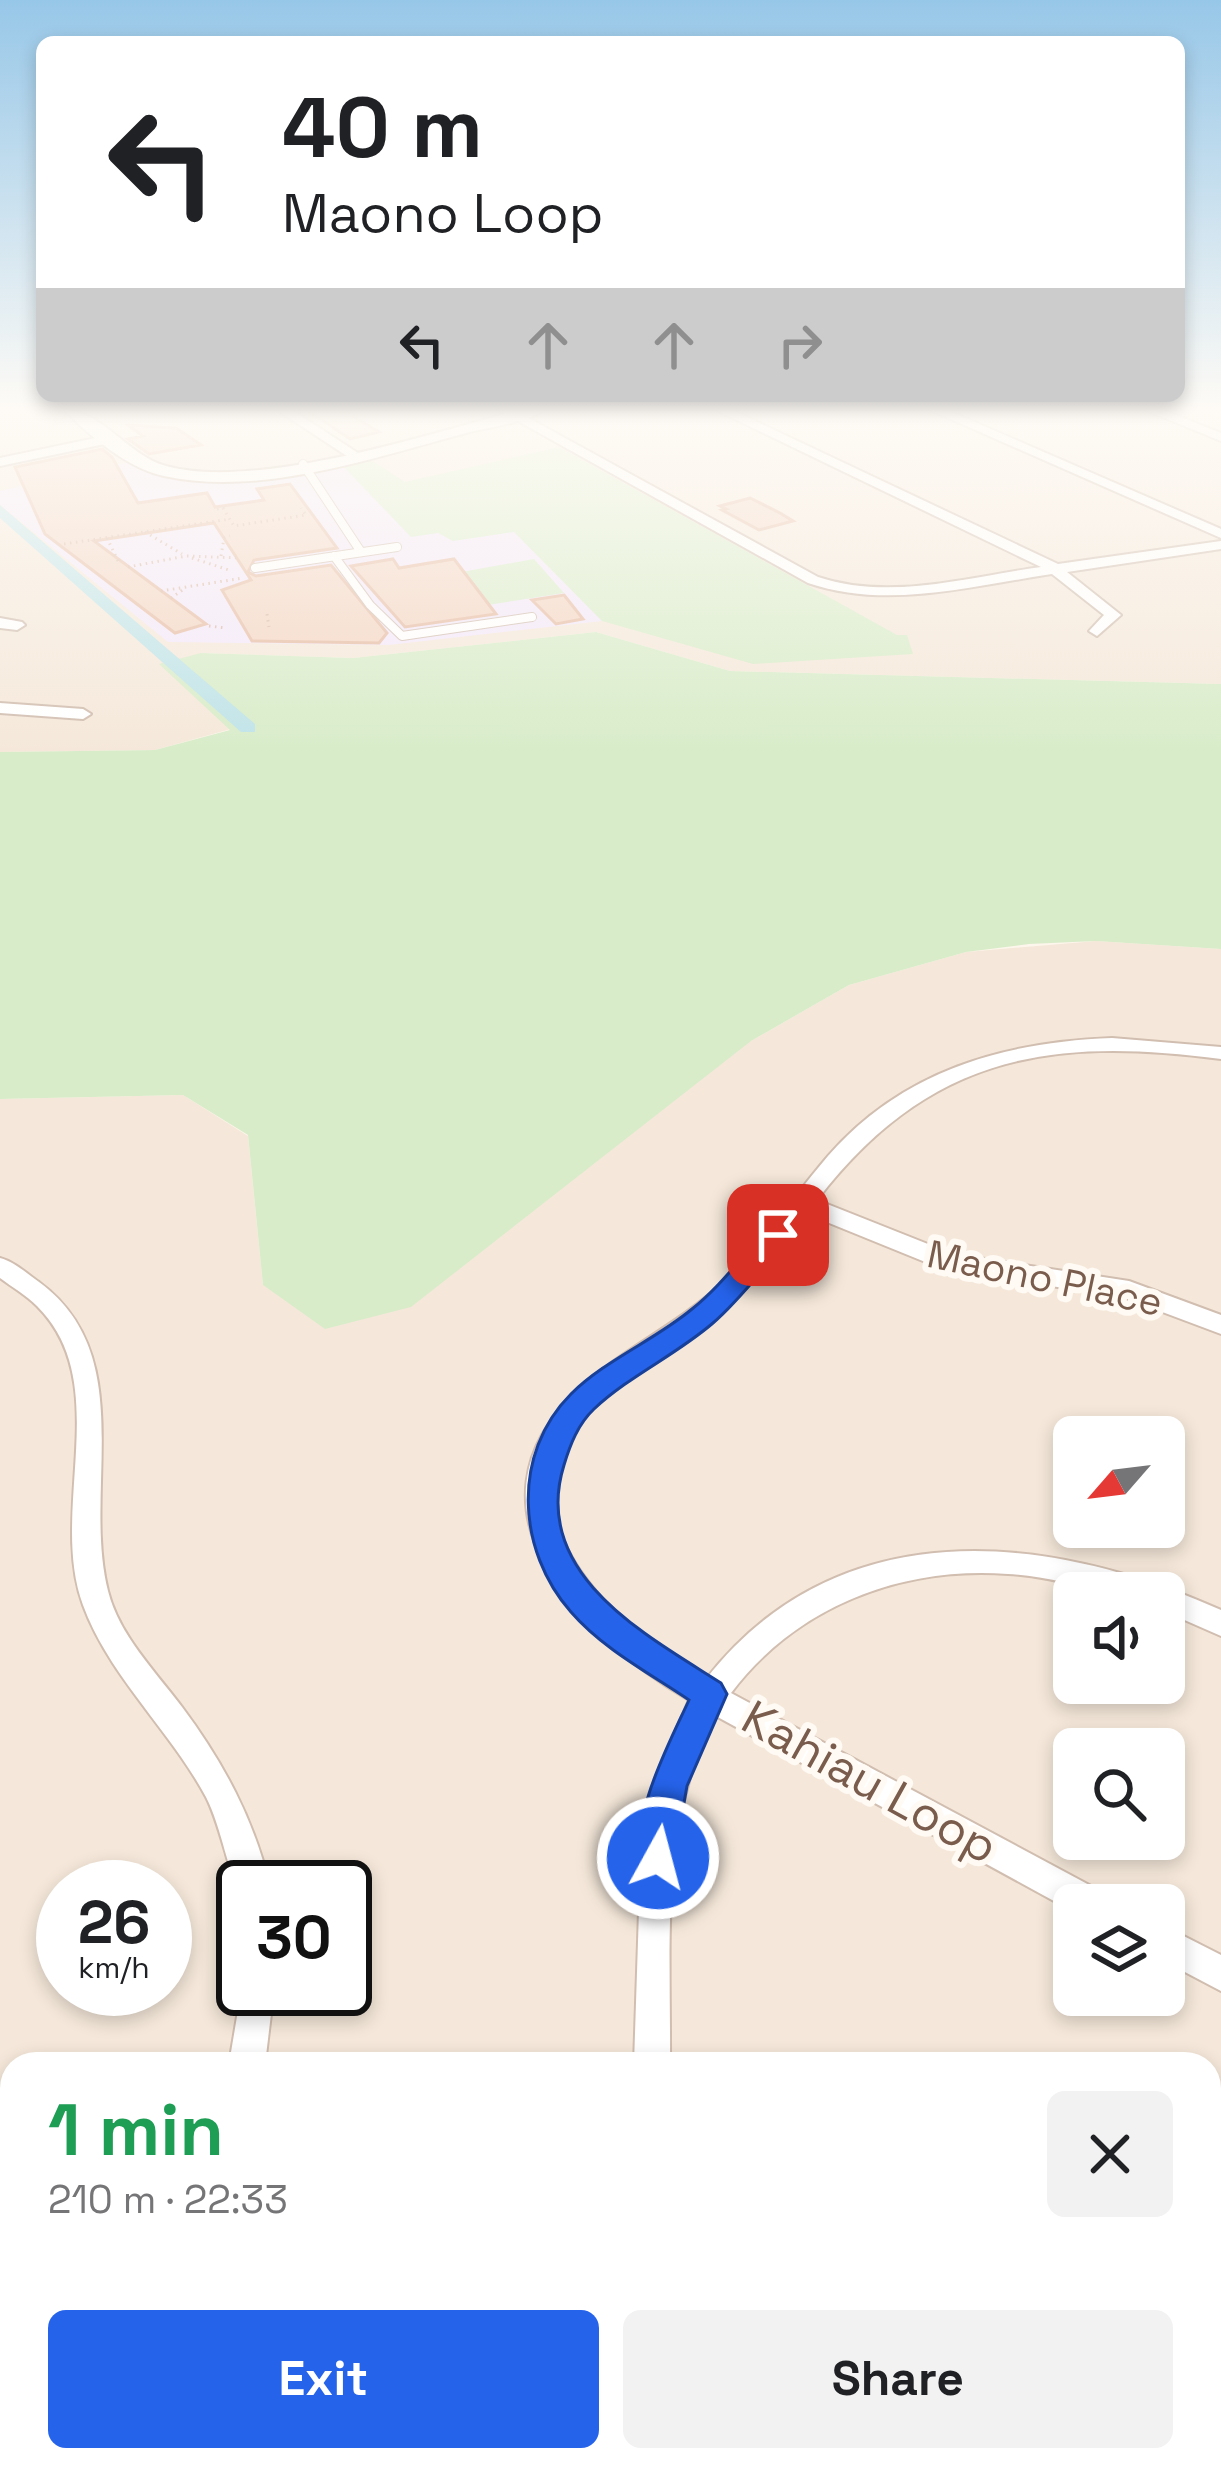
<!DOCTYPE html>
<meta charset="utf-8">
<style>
:root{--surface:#fff;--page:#f2f2f2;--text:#202124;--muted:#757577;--accent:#2563eb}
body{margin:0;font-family:"Space Grotesk",sans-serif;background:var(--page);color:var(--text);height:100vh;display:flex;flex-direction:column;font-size:45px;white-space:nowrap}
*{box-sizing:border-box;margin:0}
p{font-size:39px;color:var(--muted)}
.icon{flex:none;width:66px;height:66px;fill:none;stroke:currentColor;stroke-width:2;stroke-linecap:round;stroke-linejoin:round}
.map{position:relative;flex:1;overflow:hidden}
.side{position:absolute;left:0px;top:2052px;width:1221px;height:420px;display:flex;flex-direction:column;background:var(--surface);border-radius:36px 36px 0 0;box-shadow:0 6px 18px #0003}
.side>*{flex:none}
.hud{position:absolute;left:36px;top:36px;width:1149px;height:366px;border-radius:18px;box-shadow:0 6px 18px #0003;background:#fff;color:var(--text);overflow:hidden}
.needle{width:78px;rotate:242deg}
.buttons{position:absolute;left:1053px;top:1416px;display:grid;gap:24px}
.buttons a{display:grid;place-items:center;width:132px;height:132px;border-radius:18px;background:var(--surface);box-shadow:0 6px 18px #0003;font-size:60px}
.speed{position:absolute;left:36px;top:1860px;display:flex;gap:24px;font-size:60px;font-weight:700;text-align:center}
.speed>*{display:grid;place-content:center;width:156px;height:156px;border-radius:50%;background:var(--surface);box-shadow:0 6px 18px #0003;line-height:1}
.speed small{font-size:30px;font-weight:400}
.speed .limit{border:6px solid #111;border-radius:18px;background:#fff;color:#111}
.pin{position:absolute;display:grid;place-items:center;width:102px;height:102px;color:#fff;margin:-51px;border-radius:24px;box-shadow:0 6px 18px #0006}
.me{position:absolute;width:132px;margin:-66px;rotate:7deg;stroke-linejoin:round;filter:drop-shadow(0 0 9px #0008)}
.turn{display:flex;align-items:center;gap:42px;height:252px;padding:0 48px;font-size:54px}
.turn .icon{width:156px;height:156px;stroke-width:2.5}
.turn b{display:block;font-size:84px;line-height:102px}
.lanes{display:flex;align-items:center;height:114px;padding:0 48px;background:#0003;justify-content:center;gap:60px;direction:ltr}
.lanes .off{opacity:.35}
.round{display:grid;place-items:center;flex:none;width:126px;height:126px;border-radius:18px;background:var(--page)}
.summary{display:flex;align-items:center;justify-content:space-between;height:204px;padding:0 48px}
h1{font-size:72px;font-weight:700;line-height:90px;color:#1e9e55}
.cta{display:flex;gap:24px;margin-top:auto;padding:24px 48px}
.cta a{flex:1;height:138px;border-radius:18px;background:var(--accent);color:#fff;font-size:48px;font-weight:700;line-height:138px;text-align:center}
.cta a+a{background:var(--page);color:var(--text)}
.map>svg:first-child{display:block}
.residential{fill:#f5e8da;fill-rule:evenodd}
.education{fill:#f3e8fa}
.green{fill:#d8ecc9}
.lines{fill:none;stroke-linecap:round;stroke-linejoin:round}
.canal{fill:#bfe3e8;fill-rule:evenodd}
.building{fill:#f3d5c3;stroke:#e6bba3;stroke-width:3}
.service-casing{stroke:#d1beb0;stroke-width:10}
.minor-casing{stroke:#d1beb0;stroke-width:4}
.tertiary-casing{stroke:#d1beb0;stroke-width:4}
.path{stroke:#d9b8a5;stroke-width:3;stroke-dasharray:1.5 4.5;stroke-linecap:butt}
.service{stroke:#fff;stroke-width:8}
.minor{fill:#fff;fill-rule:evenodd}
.tertiary{fill:#fff;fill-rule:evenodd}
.route{fill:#2563eb;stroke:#184099;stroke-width:3}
.labels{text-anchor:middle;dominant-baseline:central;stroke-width:12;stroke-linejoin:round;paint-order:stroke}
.street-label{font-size:39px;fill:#7a5c4d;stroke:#fffaf3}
.near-street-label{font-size:48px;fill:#7a5c4d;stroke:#fffaf3}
</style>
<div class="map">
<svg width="1221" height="2472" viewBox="0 0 1221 2472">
<rect width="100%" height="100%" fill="#fdf6ec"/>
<!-- residential -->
<path class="residential" d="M 0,410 L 1221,410 L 1221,684 L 730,671 L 596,632 L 353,658 L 201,653 L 231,729 L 155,750 L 0,752 Z
M 1096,941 L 1221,949 L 1221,2472 L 0,2472 L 0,1099 L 183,1095 L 248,1136 L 263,1285 L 751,1041 L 849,985 L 966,952 ZM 1074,1437 L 1164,1437 L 1164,1527 L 1074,1527 ZM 1074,1593 L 1164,1593 L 1164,1683 L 1074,1683 ZM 1074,1749 L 1164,1749 L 1164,1839 L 1074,1839 ZM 63,1887 L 165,1887 L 165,1989 L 63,1989 ZM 243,1887 L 345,1887 L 345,1989 L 243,1989 ZM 1074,1905 L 1164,1905 L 1164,1995 L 1074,1995 ZM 12,2064 L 1209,2064 L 1209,2460 L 12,2460 Z"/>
<!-- education -->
<path class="education" d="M 338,461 L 453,540 L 514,531 L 602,621 L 389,645 L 168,642 L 0,505 L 0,491 L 130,462 L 156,475 L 207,482 L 255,480 Z"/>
<!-- green -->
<path class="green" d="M 559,447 L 897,635 L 907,635 L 913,654 L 753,664 L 602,621 L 514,532 L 453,541 L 438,533 L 411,537 L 338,461 L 371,460 L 405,482 Z
M 534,559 L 564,593 L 437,613 L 412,581 Z
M 596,632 L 730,671 L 1221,684 L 1221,949 L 1096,941 L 1029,944 L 966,952 L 849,985 L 751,1041 L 411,1307 L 325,1329 L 263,1285 L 248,1135 L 183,1095 L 0,1099 L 0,752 L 155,750 L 230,730 L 159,664 L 201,653 L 353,658 Z"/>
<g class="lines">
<!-- canal -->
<path class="canal" d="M 0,505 L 255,724 L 255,732 L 241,732 L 0,518 Z"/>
</g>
<!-- building -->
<path class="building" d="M 307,410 L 343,410 L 379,432 L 350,439 Z
M 128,425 L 176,428 L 201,445 L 149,454 L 128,439 L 143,436 Z
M 102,449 L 112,457 L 138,503 L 207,493 L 215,507 L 264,500 L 257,489 L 290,484 L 337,548 L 254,560 L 248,572 L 256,576 L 331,565 L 387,633 L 379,643 L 252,641 L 222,590 L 251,580 L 214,523 L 94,541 L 206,624 L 175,633 L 45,534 L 15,467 Z
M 750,498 L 780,513 L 793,521 L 759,530 L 722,510 L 726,509 L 720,506 Z
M 393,559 L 399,568 L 454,559 L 496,614 L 405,627 L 351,566 Z
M 564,595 L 583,619 L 556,624 L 532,600 Z"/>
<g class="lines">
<defs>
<path id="service" d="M 303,464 L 361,552
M 334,556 L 370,605 L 402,636 L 532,617
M 255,568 L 397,547"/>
<path id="minor" d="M 277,410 L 292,410 L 358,453 L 347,456 Z
M 498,410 L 514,410 L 818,577 C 889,601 968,577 1041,567 L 716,410 L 732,410 L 1058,564 L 1221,541 L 1221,549 L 1067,572 L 1121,615 L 1097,636 L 1089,631 L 1104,615 L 1052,574 C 971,586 887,610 808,583 Z
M 930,410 L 947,410 L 1221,529 L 1221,538 Z
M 1145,410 L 1163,410 L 1221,433 L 1221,441 Z
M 110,435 L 114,436 L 114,442 L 0,466 L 0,458 Z
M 0,618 L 22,622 L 25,625 L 17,630 L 0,628 Z
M 0,703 L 83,709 L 91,714 L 83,719 L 0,713 Z
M 1112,1038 L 1221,1047 L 1221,1059 C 1048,1036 928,1056 817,1200 L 953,1254 L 1129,1281 L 1221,1315 L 1221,1334 L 1125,1298 L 940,1268 L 807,1214 C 779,1250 751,1287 716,1318 C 679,1351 632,1370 596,1405 C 486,1512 612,1625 706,1679 C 838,1510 1047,1532 1221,1610 L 1221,1636 L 1164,1611 L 1164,1593 C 1146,1593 1126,1596 1108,1592 C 1075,1585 1043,1576 1008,1574 C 900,1566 796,1607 731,1693 L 1106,1894 L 1111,1905 L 1074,1905 L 1074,1912 L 714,1715 C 659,1828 671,1942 670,2064 L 634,2064 L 641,1850 L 654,1781 L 689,1700 C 582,1638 452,1510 577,1391 C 621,1349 678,1325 723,1282 C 762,1244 792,1198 828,1156 C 902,1071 1003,1042 1112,1038 Z
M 0,1258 C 15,1262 26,1273 39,1282 C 140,1356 82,1488 108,1591 C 119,1635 155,1671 182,1707 C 223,1762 254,1819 270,1887 L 243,1887 L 243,1899 C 228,1875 222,1828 206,1797 C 170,1730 109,1676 83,1605 C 48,1511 115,1383 37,1306 C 26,1295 12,1287 0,1278 Z
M 1164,1926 L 1221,1955 L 1221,1991 L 1164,1961 Z
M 243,1981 L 243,1989 L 274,1989 L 265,2064 L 229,2064 Z
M 0,2193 L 12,2193 L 12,2231 L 0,2231 Z
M 180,2460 L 222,2460 L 221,2472 L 179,2472 Z
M 570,2460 L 612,2460 L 607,2472 L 565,2472 Z"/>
<path id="tertiary" d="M 64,410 C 102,410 128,456 166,466 C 256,491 428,434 519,410 L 545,410 C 523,423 491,427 466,433 C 373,458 260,497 164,476 C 127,468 90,436 64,410 Z"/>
</defs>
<!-- service casing -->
<use href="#service" class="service-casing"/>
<!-- minor casing -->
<use href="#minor" class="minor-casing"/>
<!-- tertiary casing -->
<use href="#tertiary" class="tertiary-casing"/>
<!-- path -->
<path class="path" d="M 217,509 L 223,508 L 234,526 L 306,515 L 301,508
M 145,532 L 182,554
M 107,538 L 120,565
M 64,544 L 230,519
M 221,556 L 224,538 L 230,536
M 192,558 L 229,570
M 128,567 L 186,556 L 241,558
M 161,591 L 243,578
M 171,598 L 184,589
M 267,614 L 269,627
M 209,626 L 226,628"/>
<!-- service -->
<use href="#service" class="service"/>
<!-- minor -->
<use href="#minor" class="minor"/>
<!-- tertiary -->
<use href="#tertiary" class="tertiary"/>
</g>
<!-- sky -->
<linearGradient id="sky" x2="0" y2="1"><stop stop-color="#97c7e8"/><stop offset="0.54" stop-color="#fefbf6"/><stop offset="1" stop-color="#fefbf6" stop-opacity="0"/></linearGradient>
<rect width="1221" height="756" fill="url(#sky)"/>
<!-- route -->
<path class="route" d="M 778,1226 L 787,1229 L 787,1242 C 763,1268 740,1300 713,1323 C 676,1355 629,1376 594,1409 C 578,1424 570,1445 564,1465 C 530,1574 646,1635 721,1683 L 727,1694 L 687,1786 L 672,1870 L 658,1875 L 645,1870 C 625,1824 670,1742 689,1700 C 649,1673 603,1649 571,1612 C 517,1551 511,1454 571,1394 C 605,1360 655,1340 692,1309 C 720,1287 743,1255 768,1229 Z"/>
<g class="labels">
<!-- street labels -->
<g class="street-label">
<text transform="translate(1045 1278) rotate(12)">Maono Place</text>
</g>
<!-- near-street labels -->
<g class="near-street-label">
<text transform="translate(870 1782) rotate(29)">Kahiau Loop</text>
</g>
</g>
</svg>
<div class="buttons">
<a><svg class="needle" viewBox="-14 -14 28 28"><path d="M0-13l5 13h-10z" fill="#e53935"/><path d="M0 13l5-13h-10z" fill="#757577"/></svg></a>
<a><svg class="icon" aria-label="sound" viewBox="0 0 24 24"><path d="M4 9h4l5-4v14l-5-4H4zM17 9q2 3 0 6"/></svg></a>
<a><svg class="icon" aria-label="search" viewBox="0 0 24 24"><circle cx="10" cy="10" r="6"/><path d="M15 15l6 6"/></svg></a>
<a><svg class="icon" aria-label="layers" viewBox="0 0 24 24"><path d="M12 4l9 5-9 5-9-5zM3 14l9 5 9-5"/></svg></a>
</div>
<div class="speed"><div>26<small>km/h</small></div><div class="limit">30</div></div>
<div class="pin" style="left:778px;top:1235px;background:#d93025"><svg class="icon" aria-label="arrive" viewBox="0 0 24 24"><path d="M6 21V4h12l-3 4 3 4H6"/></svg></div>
<svg class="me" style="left:658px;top:1858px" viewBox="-20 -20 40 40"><circle r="17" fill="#2563eb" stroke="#fff" stroke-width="3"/><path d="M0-11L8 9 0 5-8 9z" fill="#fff"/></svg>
<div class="hud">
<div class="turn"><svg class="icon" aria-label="left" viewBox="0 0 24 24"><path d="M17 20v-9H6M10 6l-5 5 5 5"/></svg><div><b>40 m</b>Maono Loop</div></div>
<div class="lanes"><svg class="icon" aria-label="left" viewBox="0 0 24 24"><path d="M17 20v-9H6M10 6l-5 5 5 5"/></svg><svg class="icon off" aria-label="ahead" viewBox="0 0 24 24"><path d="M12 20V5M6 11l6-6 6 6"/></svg><svg class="icon off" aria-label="ahead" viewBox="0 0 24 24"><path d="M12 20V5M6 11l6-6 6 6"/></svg><svg class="icon off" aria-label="right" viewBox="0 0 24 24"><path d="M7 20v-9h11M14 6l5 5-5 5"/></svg></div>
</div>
<section class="side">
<div class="summary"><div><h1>1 min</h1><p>210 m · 22:33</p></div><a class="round"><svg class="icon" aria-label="close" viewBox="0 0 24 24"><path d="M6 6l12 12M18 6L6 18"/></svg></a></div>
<div class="cta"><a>Exit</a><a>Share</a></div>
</section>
</div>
